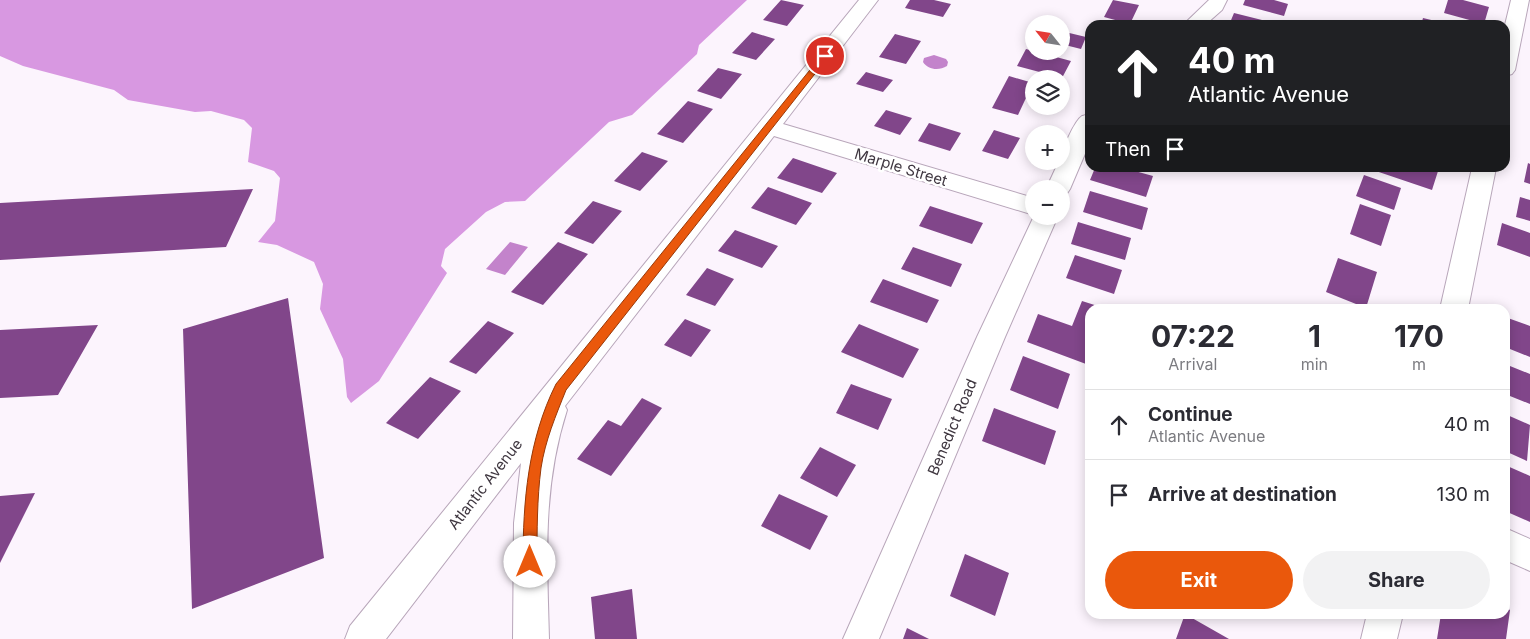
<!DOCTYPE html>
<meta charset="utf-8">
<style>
:root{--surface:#fff;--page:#f2f2f3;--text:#2b2b33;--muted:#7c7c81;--line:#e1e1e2;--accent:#ea580c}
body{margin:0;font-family:Inter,sans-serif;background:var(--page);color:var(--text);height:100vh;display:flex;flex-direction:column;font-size:19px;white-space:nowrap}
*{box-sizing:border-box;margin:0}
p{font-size:16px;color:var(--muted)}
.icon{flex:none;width:28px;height:28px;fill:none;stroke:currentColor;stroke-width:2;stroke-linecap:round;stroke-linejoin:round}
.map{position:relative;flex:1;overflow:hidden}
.drawer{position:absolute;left:1085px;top:304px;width:425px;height:315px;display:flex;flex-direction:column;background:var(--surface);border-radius:15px;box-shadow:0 2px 12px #0003}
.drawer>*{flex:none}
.top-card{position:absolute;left:1085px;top:20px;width:425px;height:152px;border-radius:15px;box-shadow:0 2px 12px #0003;background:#202124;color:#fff;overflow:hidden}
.needle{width:32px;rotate:300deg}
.buttons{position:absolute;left:1025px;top:15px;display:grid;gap:10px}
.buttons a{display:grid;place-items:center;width:45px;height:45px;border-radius:50%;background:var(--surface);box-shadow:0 2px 12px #0003;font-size:25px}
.pin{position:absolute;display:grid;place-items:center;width:42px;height:42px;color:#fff;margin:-21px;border:2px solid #fff;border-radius:50%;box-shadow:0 1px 5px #0007}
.me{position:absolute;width:55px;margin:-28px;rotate:0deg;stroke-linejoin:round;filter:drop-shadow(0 0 4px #0008)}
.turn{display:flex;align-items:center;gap:18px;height:105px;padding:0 20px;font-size:22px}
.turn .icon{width:65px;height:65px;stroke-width:2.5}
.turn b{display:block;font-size:35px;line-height:42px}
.then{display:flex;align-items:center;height:48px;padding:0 20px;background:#0003;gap:10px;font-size:19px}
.eta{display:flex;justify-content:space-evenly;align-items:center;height:85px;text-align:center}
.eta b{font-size:30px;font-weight:700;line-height:35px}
.action{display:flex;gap:10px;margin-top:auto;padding:10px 20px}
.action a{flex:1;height:58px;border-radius:30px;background:var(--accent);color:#fff;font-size:20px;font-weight:700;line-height:58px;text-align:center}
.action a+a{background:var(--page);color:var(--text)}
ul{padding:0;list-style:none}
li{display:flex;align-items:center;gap:15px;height:70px;padding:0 20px;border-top:1px solid var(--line)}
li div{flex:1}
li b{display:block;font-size:19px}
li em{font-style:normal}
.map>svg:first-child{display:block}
.forest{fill:#d898e1}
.water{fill:#c383cb}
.building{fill:#81468a}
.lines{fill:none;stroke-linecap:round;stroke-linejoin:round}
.minor-casing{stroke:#b8a6ba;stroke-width:2}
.minor{fill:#fff;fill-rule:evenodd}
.route{fill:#ea580c;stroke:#983908}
.labels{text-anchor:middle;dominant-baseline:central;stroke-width:5;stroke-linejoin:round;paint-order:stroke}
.street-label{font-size:15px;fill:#3f3740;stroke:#fff}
</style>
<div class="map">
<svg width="1530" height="639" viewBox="0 0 1530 639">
<rect width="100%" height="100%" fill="#fcf4fd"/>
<!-- forest -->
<path class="forest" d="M 0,0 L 747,0 L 699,45 L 697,54 L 632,115 L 609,122 L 525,201 L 505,202 L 486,212 L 445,249 L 441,266 L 447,273 L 379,381 L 351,403 L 347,397 L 343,359 L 320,309 L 323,284 L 314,262 L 277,245 L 258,242 L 275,221 L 280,178 L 274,171 L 248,162 L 252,128 L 244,120 L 211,111 L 195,112 L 128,100 L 114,90 L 23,66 L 0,56 Z"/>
<!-- water -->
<path class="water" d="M 934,55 L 946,59 L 948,62 L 947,66 C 939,71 928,70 923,62 L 924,58 Z
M 510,242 L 528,247 L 505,275 L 486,269 Z"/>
<!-- building -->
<path class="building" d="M 781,0 L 804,5 L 787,26 L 763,20 Z
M 910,0 L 934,0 L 951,4 L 943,17 L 905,8 Z
M 1113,0 L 1139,5 L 1130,24 L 1104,17 Z
M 1245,0 L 1274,0 L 1288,4 L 1284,16 L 1243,5 Z
M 1448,0 L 1463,0 L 1489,7 L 1484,24 L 1444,13 Z
M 1234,13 L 1278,24 L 1277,25 L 1229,25 Z
M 1423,18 L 1448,24 L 1448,25 L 1421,25 Z
M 1061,31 L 1086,37 L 1081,49 L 1061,44 Z
M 752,32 L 775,39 L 756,60 L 732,53 Z
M 895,34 L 921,41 L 906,64 L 879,57 Z
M 1026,49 L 1034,51 L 1071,61 L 1062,78 L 1017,66 Z
M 718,68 L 742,74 L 721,99 L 697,91 Z
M 866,72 L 893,80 L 883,92 L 856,84 Z
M 1009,76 L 1033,83 L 1018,115 L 992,108 Z
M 688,101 L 713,109 L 683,143 L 657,134 Z
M 886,110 L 912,118 L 900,135 L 874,126 Z
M 929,123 L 961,133 L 950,151 L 918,141 Z
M 994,130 L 1020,138 L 1008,159 L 982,151 Z
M 642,152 L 668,161 L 640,191 L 614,181 Z
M 793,158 L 837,173 L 822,193 L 777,178 Z
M 1528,163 L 1530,164 L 1530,184 L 1524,182 Z
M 1095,168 L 1124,168 L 1153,176 L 1146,197 L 1090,180 Z
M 1367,168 L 1439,168 L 1432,190 Z
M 1364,175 L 1401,188 L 1394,210 L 1356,196 Z
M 768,187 L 812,203 L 796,225 L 751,208 Z
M 253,189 L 226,247 L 0,260 L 0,203 Z
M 1090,191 L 1148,208 L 1142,230 L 1083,212 Z
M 1520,197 L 1530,200 L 1530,221 L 1516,217 Z
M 593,201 L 622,211 L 593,244 L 564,233 Z
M 1360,204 L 1391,215 L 1381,246 L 1350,234 Z
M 930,206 L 983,223 L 972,244 L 919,226 Z
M 1078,222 L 1131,238 L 1125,260 L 1071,244 Z
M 1502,223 L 1530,233 L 1530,257 L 1497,245 Z
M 735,230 L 778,246 L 762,268 L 718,251 Z
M 558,242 L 588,254 L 543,305 L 511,292 Z
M 913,247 L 962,264 L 951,287 L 901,269 Z
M 1075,255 L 1122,270 L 1114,294 L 1066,278 Z
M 1338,258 L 1377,272 L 1366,308 L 1326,292 Z
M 707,268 L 734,279 L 715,306 L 686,295 Z
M 883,279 L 939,300 L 927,323 L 870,302 Z
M 288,298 L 324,558 L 192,609 L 183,329 Z
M 1082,301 L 1104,308 L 1090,309 L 1090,352 L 1086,364 L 1027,342 L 1038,314 L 1072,326 Z
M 1505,317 L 1530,326 L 1530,357 L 1505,347 Z
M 685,319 L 711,330 L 691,357 L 664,345 Z
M 488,321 L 514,333 L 476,374 L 449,362 Z
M 859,324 L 919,349 L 903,378 L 841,352 Z
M 98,325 L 58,395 L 0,398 L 0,330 Z
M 1023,356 L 1070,374 L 1058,409 L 1010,390 Z
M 1505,364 L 1530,374 L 1530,404 L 1505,394 Z
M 430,377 L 461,391 L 418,439 L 386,423 Z
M 851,384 L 892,399 L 878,430 L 836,413 Z
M 642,398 L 662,408 L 611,476 L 577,459 L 608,420 L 621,426 Z
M 994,408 L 1056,431 L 1045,465 L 982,441 Z
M 1505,414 L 1530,425 L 1527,461 L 1505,451 Z
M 820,447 L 856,465 L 837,497 L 800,478 Z
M 1505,465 L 1530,476 L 1530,522 L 1505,511 Z
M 35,493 L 0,563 L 0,496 Z
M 779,494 L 828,516 L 810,550 L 761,526 Z
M 965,554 L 1009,573 L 995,616 L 950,596 Z
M 632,589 L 637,639 L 595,639 L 591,597 Z
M 1505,607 L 1510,610 L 1506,639 L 1437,639 L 1441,614 L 1505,614 Z
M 1185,614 L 1229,639 L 1176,639 Z
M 907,628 L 929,639 L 903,639 Z"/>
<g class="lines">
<defs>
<path id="minor" d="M 859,0 L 878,0 L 783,124 L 1034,198 L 1034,215 L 774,136 L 565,406 L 567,410 C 542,488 547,559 549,639 L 513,639 L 514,523 L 521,463 L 386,639 L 345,639 L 350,626 Z
M 1209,0 L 1227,0 L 1222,10 L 1205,25 L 1183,25 Z
M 1511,0 L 1529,0 L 1515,70 L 1512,74 L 1505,76 L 1505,25 Z
M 1090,114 L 1090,142 L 1070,189 L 1066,195 L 1061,196 L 1061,189 L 1046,189 L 1059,161 L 1061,161 C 1061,152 1074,121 1082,116 C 1083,116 1089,114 1090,114 Z
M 1472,168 L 1496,168 L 1468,309 L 1440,309 Z
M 1034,216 L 1058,216 L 1005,337 L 879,639 L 843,639 L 977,337 Z
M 1505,528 L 1530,539 L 1530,571 L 1505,560 Z
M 1367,614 L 1403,614 L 1397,639 L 1361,639 Z"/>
</defs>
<!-- minor casing -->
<use href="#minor" class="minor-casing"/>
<!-- minor -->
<use href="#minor" class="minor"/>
</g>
<!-- route -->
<path class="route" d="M 822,55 L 829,56 L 566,390 C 556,415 545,441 541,468 C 537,499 537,531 537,562 L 535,567 L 530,569 L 525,567 L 523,562 C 523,501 528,440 556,384 Z"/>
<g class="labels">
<!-- street labels -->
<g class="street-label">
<text transform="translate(901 167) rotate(17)">Marple Street</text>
<text transform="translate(952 427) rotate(-67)">Benedict Road</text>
<text transform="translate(485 484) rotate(-52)">Atlantic Avenue</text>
</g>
</g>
</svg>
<div class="buttons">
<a><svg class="needle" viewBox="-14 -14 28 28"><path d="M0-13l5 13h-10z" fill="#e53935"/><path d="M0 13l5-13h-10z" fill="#7c7c81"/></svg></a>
<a><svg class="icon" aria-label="layers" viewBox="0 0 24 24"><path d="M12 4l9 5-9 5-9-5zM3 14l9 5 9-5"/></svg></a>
<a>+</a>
<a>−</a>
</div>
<div class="pin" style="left:825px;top:56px;background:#d93025"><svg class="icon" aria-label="arrive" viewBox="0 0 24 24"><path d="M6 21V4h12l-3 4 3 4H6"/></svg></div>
<svg class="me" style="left:530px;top:562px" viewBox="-20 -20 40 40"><circle r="19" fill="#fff"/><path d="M0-13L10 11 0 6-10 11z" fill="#ea580c"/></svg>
<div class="top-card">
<div class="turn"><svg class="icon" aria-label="ahead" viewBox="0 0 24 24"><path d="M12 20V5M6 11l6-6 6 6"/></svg><div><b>40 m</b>Atlantic Avenue</div></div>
<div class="then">Then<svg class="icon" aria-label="arrive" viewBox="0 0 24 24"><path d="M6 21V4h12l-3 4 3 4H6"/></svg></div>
</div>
<section class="drawer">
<div class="eta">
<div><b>07:22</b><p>Arrival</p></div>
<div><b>1</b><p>min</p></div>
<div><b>170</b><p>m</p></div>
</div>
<ul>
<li><svg class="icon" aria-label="ahead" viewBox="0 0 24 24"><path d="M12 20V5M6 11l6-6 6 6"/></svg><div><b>Continue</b><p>Atlantic Avenue</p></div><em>40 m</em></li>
<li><svg class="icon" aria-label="arrive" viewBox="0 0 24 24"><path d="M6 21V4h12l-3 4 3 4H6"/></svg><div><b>Arrive at destination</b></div><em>130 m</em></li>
</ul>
<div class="action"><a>Exit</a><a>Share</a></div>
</section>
</div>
